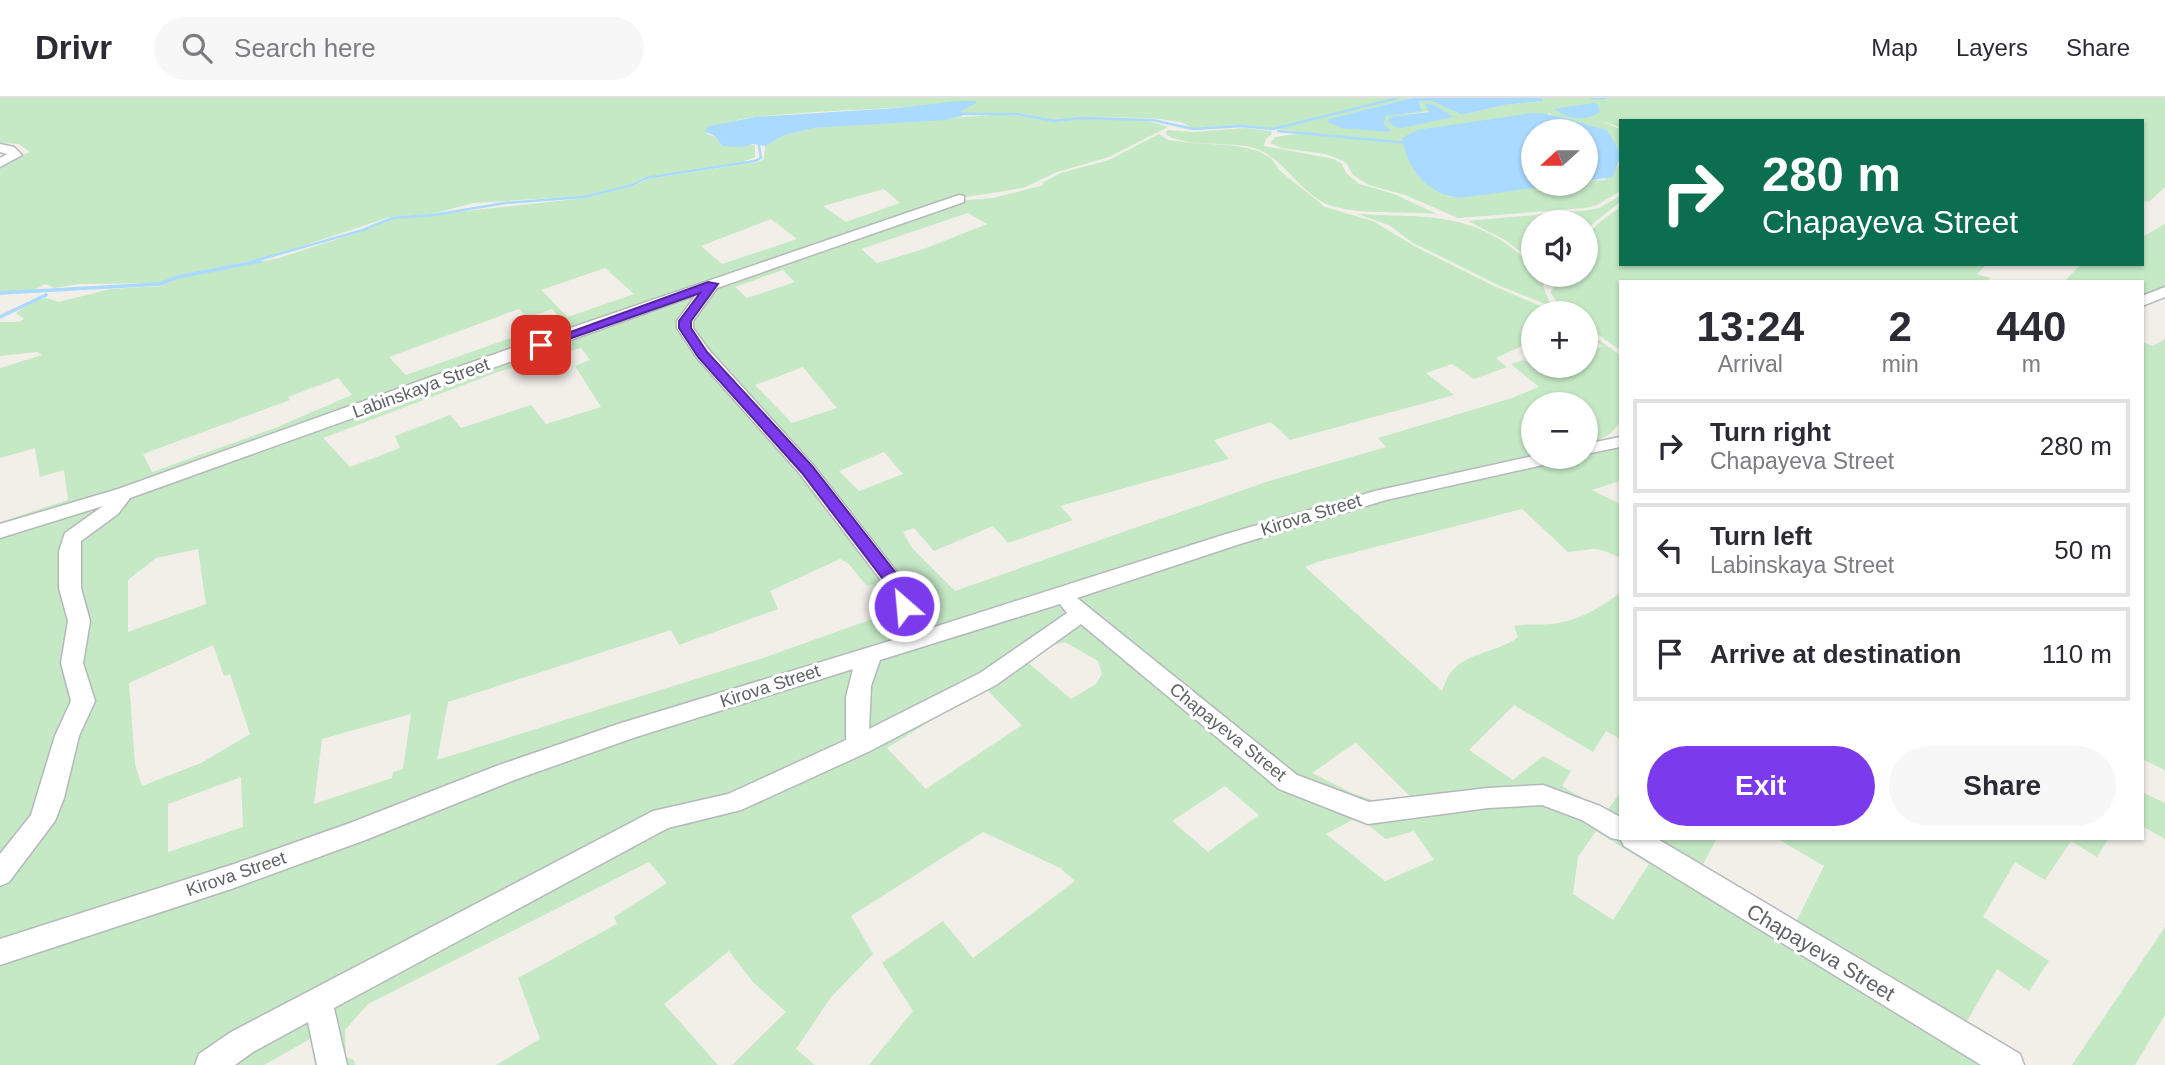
<!DOCTYPE html>
<meta charset="utf-8">
<style>
:root{--surface:#fff;--page:#f7f7f7;--text:#2b2b33;--muted:#7c7c81;--line:#e1e1e2;--accent:#7c3aed}
body{margin:0;font-family:Helvetica,sans-serif;background:var(--page);color:var(--text);height:100vh;display:flex;flex-direction:column;font-size:26px;white-space:nowrap}
*{box-sizing:border-box;margin:0}
p{font-size:23px;color:var(--muted)}
.icon{flex:none;width:38px;height:38px;fill:none;stroke:currentColor;stroke-width:2;stroke-linecap:round;stroke-linejoin:round}
.map{position:relative;flex:1;overflow:hidden}
.side{position:absolute;left:1619px;top:182px;width:525px;height:560px;display:flex;flex-direction:column;background:var(--surface);border-radius:0px;box-shadow:0 2px 5px #0004}
.side>*{flex:none}
.guide{position:absolute;left:1619px;top:21px;width:525px;height:147px;border-radius:0px;box-shadow:0 2px 5px #0004;background:#0b6e4f;color:#fff;overflow:hidden}
.needle{width:46px;rotate:249deg}
.controls{position:absolute;left:1521px;top:21px;display:grid;gap:14px}
.controls a{display:grid;place-items:center;width:77px;height:77px;border-radius:50%;background:var(--surface);box-shadow:0 2px 5px #0004;font-size:35px}
.pin{position:absolute;display:grid;place-items:center;width:60px;height:60px;color:#fff;margin:-30px;border-radius:14px;box-shadow:0 4px 10px #0006}
.me{position:absolute;width:77px;margin:-38px;rotate:333deg;stroke-linejoin:round;filter:drop-shadow(0 0 5px #0008)}
.turn{display:flex;align-items:center;gap:24px;height:147px;padding:0 28px;font-size:32px}
.turn .icon{width:91px;height:91px;stroke-width:2.5}
.turn b{display:block;font-size:49px;line-height:60px}
.eta{display:flex;justify-content:space-evenly;align-items:center;height:119px;text-align:center}
.eta b{font-size:42px;font-weight:600;line-height:49px}
.primary-button{display:flex;gap:14px;margin-top:auto;padding:14px 28px}
.primary-button a{flex:1;height:80px;border-radius:42px;background:var(--accent);color:#fff;font-size:28px;font-weight:600;line-height:80px;text-align:center}
.primary-button a+a{background:var(--page);color:var(--text)}
ul{padding:0;list-style:none}
li{display:flex;align-items:center;gap:21px;height:94px;margin:0 14px 10px;padding:0 14px;border:4px solid var(--line);border-radius:0px}
li div{flex:1}
li b{display:block;font-size:26px}
li em{font-style:normal}
header{display:flex;align-items:center;gap:42px;box-sizing:border-box;height:98px;padding:0 35px;background:var(--surface);border-bottom:2px solid var(--line)}
header strong{font-size:33px}
nav{display:flex;gap:38px;margin-inline-start:auto;font-size:24px}
.search{width:490px;height:63px;background:var(--page);display:flex;align-items:center;gap:18px;box-sizing:border-box;padding:0 24px;border-radius:38px;color:var(--muted);font-size:26px}
.map>svg:first-child{display:block}
.green{fill:#c5e8c5;fill-rule:evenodd}
.water{fill:#aadaff}
.lines{fill:none;stroke-linecap:round;stroke-linejoin:round}
.stream-far1{stroke:#aadaff;stroke-width:2.5}
.stream{stroke:#aadaff;stroke-width:3.5}
.minor-casing{stroke:#b5b8bc;stroke-width:3}
.minor{fill:#fff;fill-rule:evenodd}
.route{fill:#7c3aed;stroke:#51269a;stroke-width:2}
.labels{text-anchor:middle;dominant-baseline:central;stroke-width:6;stroke-linejoin:round;paint-order:stroke}
.street-label{font-size:18px;fill:#5f6368;stroke:#fff}
.near-street-label{font-size:21px;fill:#5f6368;stroke:#fff}
</style>
<header>
<strong>Drivr</strong>
<div class="search"><svg class="icon" aria-label="search" viewBox="0 0 24 24"><circle cx="10" cy="10" r="6"/><path d="M15 15l6 6"/></svg>Search here</div>
<nav><a>Map</a><a>Layers</a><a>Share</a></nav>
</header>
<div class="map">
<svg width="2165" height="967" viewBox="0 0 2165 967">
<rect width="100%" height="100%" fill="#f1efe8"/>
<!-- green -->
<path class="green" d="M 0,0 L 1412,0 L 1330,21 L 1390,31 L 1384,26 L 1386,18 L 1422,11 L 1419,3 L 1432,3 L 1462,17 L 1504,7 L 1543,3 L 1542,0 L 2165,0 L 2165,89 L 2149,104 L 2142,102 L 2142,23 L 1620,23 L 1620,29 L 1601,23 L 1620,31 L 1620,56 L 1607,32 L 1562,22 L 1549,15 L 1446,98 L 1459,100 L 1531,88 L 1586,86 L 1586,83 L 1605,82 L 1620,67 L 1620,93 L 1597,107 L 1585,110 L 1458,120 L 1405,97 L 1369,87 L 1353,77 L 1346,65 L 1337,60 L 1325,56 L 1282,50 L 1270,45 L 1275,39 L 1296,36 L 1295,33 L 1242,27 L 1192,30 L 1181,24 L 1151,20 L 1081,19 L 1055,23 L 1024,16 L 962,16 L 961,13 L 975,3 C 903,12 829,11 756,19 C 742,20 725,26 709,28 L 707,36 L 716,39 L 722,48 L 755,47 L 755,59 L 742,64 L 643,80 L 631,86 L 584,98 L 473,105 L 432,116 L 390,119 L 269,159 L 176,179 L 159,185 L 78,186 L 54,190 L 46,186 L 33,192 L 0,194 L 0,68 L 30,54 L 19,46 L 0,45 ZM 1426,5 L 1453,19 L 1394,29 L 1394,18 L 1430,13 Z
M 1006,16 L 1059,24 L 1084,20 L 1127,21 L 1149,23 L 1168,29 L 1109,59 L 1057,74 L 1023,90 L 960,100 L 385,302 L 0,431 L 0,424 L 68,402 L 64,372 L 40,379 L 35,350 L 0,360 L 0,270 L 42,257 L 37,254 L 0,258 L 0,224 L 19,224 L 24,221 L 16,215 L 34,203 L 46,200 L 59,204 L 110,191 L 161,188 L 180,180 L 279,160 L 366,132 L 392,121 L 585,100 L 633,88 L 648,81 L 758,64 L 764,61 L 765,48 L 785,37 L 814,30 ZM 884,91 L 900,105 L 846,124 L 823,108 ZM 771,121 L 797,141 L 722,166 L 701,148 ZM 605,170 L 634,196 L 568,219 L 541,192 ZM 519,211 L 527,220 L 552,211 L 562,222 L 406,277 L 389,259 ZM 338,280 L 352,297 L 275,330 L 152,374 L 143,356 L 290,302 L 288,299 Z
M 1246,30 L 1271,33 L 1272,36 L 1266,41 L 1264,48 L 1334,61 L 1342,66 L 1346,75 L 1359,86 L 1394,96 L 1437,116 C 1403,113 1368,117 1335,109 C 1301,100 1286,60 1254,50 C 1232,43 1179,50 1165,35 L 1168,32 L 1193,34 Z
M 1159,36 L 1168,42 L 1183,44 L 1237,48 L 1258,53 L 1271,60 L 1279,72 L 1325,109 L 1373,123 L 1414,148 L 1496,189 L 1557,215 L 1533,215 L 1533,243 L 1496,260 L 1507,269 L 1474,281 L 1452,266 L 1426,275 L 1454,297 L 1290,342 L 1271,324 L 1214,342 L 1229,361 L 1060,408 L 1073,422 L 1008,445 L 993,428 L 934,453 L 914,430 L 903,434 L 912,450 L 955,493 L 1266,384 L 1386,349 L 1378,340 L 1509,301 L 1539,289 L 1511,266 L 1523,262 L 1546,273 L 1558,268 L 1586,268 L 1586,256 L 1603,248 L 1586,237 L 1586,233 L 1620,257 L 1620,322 C 1615,336 1599,343 1586,347 L 1586,306 L 1533,306 L 1533,359 L 1536,359 L 1367,396 L 930,532 L 918,528 L 687,230 L 719,186 L 957,103 L 993,100 L 1044,87 L 1042,85 L 1061,75 L 1109,62 ZM 968,115 L 987,126 L 921,152 L 877,165 L 861,151 ZM 783,172 L 795,184 L 747,200 L 735,189 ZM 803,269 L 837,310 L 792,325 L 755,287 ZM 884,354 L 903,376 L 859,393 L 839,373 Z
M 1620,98 L 1620,104 L 1586,131 L 1586,124 L 1533,124 L 1533,163 L 1505,142 L 1468,123 L 1589,112 L 1599,110 Z
M 1620,110 L 1620,166 L 1987,166 L 1977,176 L 1990,180 L 1986,184 L 1620,184 L 1620,252 L 1586,228 L 1586,215 L 1564,215 L 1550,194 L 1563,177 L 1586,177 C 1586,134 1584,134 1620,110 Z
M 1357,116 C 1430,120 1476,112 1533,168 L 1533,177 L 1542,177 L 1545,183 L 1543,188 L 1551,208 L 1500,188 L 1444,160 L 1413,145 L 1389,127 Z
M 2165,126 L 2165,192 L 2142,200 L 2142,184 L 2064,184 L 2079,168 L 2075,166 L 2142,166 L 2142,139 Z
M 707,190 L 682,223 L 893,491 L 911,539 L 411,706 L 0,848 L 0,781 L 43,727 L 79,570 L 71,451 L 130,395 ZM 581,250 L 590,262 L 575,268 L 601,309 L 546,326 L 531,307 L 461,330 L 450,317 L 395,338 L 400,350 L 350,369 L 323,340 L 498,274 ZM 198,451 L 206,506 L 128,534 L 128,482 L 156,460 ZM 840,461 L 848,465 L 867,488 L 873,486 L 892,514 L 763,560 L 437,662 L 448,604 L 671,532 L 679,547 L 778,511 L 770,493 ZM 213,547 L 224,578 L 230,576 L 250,636 L 201,665 L 142,688 L 135,666 L 129,585 ZM 411,616 L 403,671 L 393,674 L 392,680 L 314,706 L 322,641 ZM 241,679 L 243,729 L 168,754 L 168,706 Z
M 2165,241 L 2165,672 L 2142,661 L 2142,244 L 2153,248 Z
M 1620,347 L 1620,383 L 1592,392 L 1620,406 L 1620,460 C 1593,446 1595,452 1568,454 L 1522,411 L 1317,464 L 1305,469 L 1442,593 C 1445,587 1447,578 1452,573 C 1468,554 1499,554 1518,539 L 1514,528 C 1529,525 1544,528 1559,525 C 1581,521 1603,508 1620,495 L 1620,641 L 1606,633 L 1593,654 L 1514,607 L 1469,652 L 1513,682 L 1543,658 L 1571,673 L 1562,688 L 1606,714 L 1620,695 L 1620,730 L 1579,705 L 1387,711 L 1285,673 L 1113,527 L 1079,505 L 1076,499 L 1348,410 L 1462,381 L 1570,359 L 1586,359 L 1586,356 ZM 1355,645 L 1356,645 L 1414,702 L 1387,707 L 1352,695 L 1312,675 Z
M 117,400 L 76,434 L 79,605 L 46,702 L 0,770 L 0,436 Z
M 1059,505 L 1074,512 L 981,580 L 728,704 L 661,719 L 198,967 L 0,967 L 0,859 L 552,663 Z
M 1082,520 L 1338,712 L 1535,702 L 1597,726 L 1991,967 L 869,967 L 913,913 L 882,865 L 943,823 L 973,860 L 1075,783 L 1060,770 L 983,734 L 851,818 L 873,856 L 831,899 L 796,951 L 815,967 L 732,967 L 786,914 L 753,884 L 729,853 L 664,906 L 718,967 L 496,967 L 540,941 L 518,880 L 617,826 L 614,819 L 667,785 L 649,764 L 368,906 L 345,932 L 346,959 L 354,962 L 355,967 L 315,967 L 310,941 L 264,967 L 220,967 L 664,725 L 733,710 ZM 1065,544 L 1098,563 L 1102,576 L 1096,586 L 1071,601 L 1026,563 L 1049,548 ZM 984,589 L 1022,627 L 926,691 L 887,650 ZM 1225,688 L 1259,717 L 1208,754 L 1172,723 ZM 1358,719 L 1386,741 L 1414,733 L 1434,762 L 1385,783 L 1326,736 ZM 1596,733 L 1649,766 L 1613,822 L 1573,796 L 1578,759 Z
M 2142,694 L 2165,705 L 2165,741 L 2142,728 Z
M 1637,740 L 1717,740 L 1701,770 L 1795,826 L 1824,768 L 1776,740 L 2109,740 L 2097,759 L 2071,743 L 2045,782 L 2015,764 L 1983,819 L 2049,863 L 2029,893 L 1997,871 L 1963,930 L 2022,967 Z
M 2165,829 L 2165,917 L 2135,967 L 2072,967 Z"/>
<!-- water -->
<path class="water" d="M 1412,0 L 1542,0 L 1543,3 L 1504,7 L 1462,17 L 1432,3 L 1419,3 L 1422,13 L 1386,18 L 1384,26 L 1391,32 L 1387,34 L 1342,30 L 1328,24 L 1329,21 Z
M 960,3 L 975,3 L 977,5 L 961,13 L 962,18 L 944,22 L 814,30 L 785,37 L 765,48 L 753,46 L 742,49 L 722,48 L 716,39 L 705,33 L 709,28 L 755,19 L 897,10 Z
M 1424,5 L 1434,7 L 1454,19 L 1401,30 L 1395,29 L 1387,22 L 1394,18 L 1429,14 Z
M 1594,5 L 1598,6 L 1600,14 C 1584,24 1569,22 1554,11 Z
M 1533,15 C 1557,15 1583,27 1607,32 C 1621,57 1623,53 1613,79 L 1586,83 L 1586,33 L 1533,33 L 1533,86 L 1562,86 L 1459,100 C 1427,96 1407,71 1402,40 L 1417,32 Z"/>
<g class="lines">
<!-- stream-far1 -->
<path class="stream-far1" d="M 1591,0 L 1605,0
M 962,16 L 1016,16 L 1055,23 L 1082,20 L 1153,22 L 1193,31 L 1241,28 L 1273,31 L 1398,0
M 1278,33 L 1408,45
M 251,164 L 363,132 L 392,120 L 433,117 L 505,105 L 584,99 L 632,87 L 646,80 L 755,63 L 761,60 L 759,48"/>
<!-- stream -->
<path class="stream" d="M 0,195 L 160,186 L 178,179 L 260,163
M 0,219 L 46,197"/>
<defs>
<path id="minor" d="M 0,46 L 14,49 L 22,57 L 0,69 L 0,60 L 7,56 L 0,54 Z
M 959,97 L 964,98 L 964,104 L 717,190 L 693,223 L 693,230 L 709,252 L 814,368 L 907,487 L 919,523 L 925,532 L 1226,436 L 1375,393 L 1533,358 L 1561,359 L 1559,363 L 1552,365 L 1386,402 L 1240,446 L 1077,500 L 1297,677 L 1369,704 L 1488,690 L 1543,687 L 1600,708 L 1620,719 L 1620,740 L 1656,740 L 2020,956 L 2024,967 L 1981,967 L 1624,748 L 1621,742 L 1611,740 L 1582,722 L 1542,707 L 1488,710 L 1368,726 L 1279,691 L 1081,526 L 996,587 L 868,654 L 741,712 L 668,730 L 334,910 L 347,967 L 317,967 L 308,924 L 253,954 L 235,967 L 195,967 L 199,956 L 231,934 L 653,713 L 728,696 L 846,642 L 846,599 L 853,571 L 633,640 L 517,681 L 368,741 L 234,790 L 0,867 L 0,841 L 234,766 L 350,725 L 499,667 L 618,626 L 906,538 L 897,524 L 890,494 L 800,376 L 697,260 L 677,230 L 677,223 L 696,197 L 130,400 L 118,416 L 81,443 L 81,490 L 90,523 L 83,565 L 95,603 L 79,638 L 64,700 L 55,723 L 9,784 L 0,788 L 0,756 L 31,717 L 55,638 L 71,603 L 61,565 L 68,523 L 59,490 L 59,453 L 65,435 L 103,408 L 0,440 L 0,426 L 118,391 L 509,251 ZM 1060,506 L 1067,515 L 980,575 L 869,631 L 871,588 L 880,562 Z
M 2165,189 L 2165,199 L 2142,208 L 2142,198 Z
M 1620,339 L 1620,349 L 1586,356 L 1586,346 Z"/>
</defs>
<!-- minor casing -->
<use href="#minor" class="minor-casing"/>
<!-- minor -->
<use href="#minor" class="minor"/>
</g>
<!-- route -->
<path class="route" d="M 708,184 L 718,186 L 691,223 L 691,230 L 707,254 L 812,368 L 906,488 L 912,508 L 910,512 L 898,512 L 892,493 L 802,375 L 698,259 L 679,230 L 679,223 L 700,195 L 546,249 L 537,249 L 535,247 Z"/>
<g class="labels">
<!-- street labels -->
<g class="street-label">
<text transform="translate(421 290) rotate(-20)">Labinskaya Street</text>
<text transform="translate(1311 417) rotate(-17)">Kirova Street</text>
<text transform="translate(770 588) rotate(-18)">Kirova Street</text>
<text transform="translate(1228 634) rotate(39)">Chapayeva Street</text>
<text transform="translate(236 776) rotate(-19)">Kirova Street</text>
</g>
<!-- near-street labels -->
<g class="near-street-label">
<text transform="translate(1821 854) rotate(31)">Chapayeva Street</text>
</g>
</g>
</svg>
<div class="controls">
<a><svg class="needle" viewBox="-14 -14 28 28"><path d="M0-13l5 13h-10z" fill="#e53935"/><path d="M0 13l5-13h-10z" fill="#7c7c81"/></svg></a>
<a><svg class="icon" aria-label="sound" viewBox="0 0 24 24"><path d="M4 9h4l5-4v14l-5-4H4zM17 9q2 3 0 6"/></svg></a>
<a>+</a>
<a>−</a>
</div>
<div class="pin" style="left:541px;top:247px;background:#d93025"><svg class="icon" aria-label="arrive" viewBox="0 0 24 24"><path d="M6 21V4h12l-3 4 3 4H6"/></svg></div>
<svg class="me" style="left:904px;top:508px" viewBox="-20 -20 40 40"><circle r="17" fill="#7c3aed" stroke="#fff" stroke-width="3"/><path d="M0-11L8 9 0 5-8 9z" fill="#fff"/></svg>
<div class="guide">
<div class="turn"><svg class="icon" aria-label="right" viewBox="0 0 24 24"><path d="M7 20v-9h11M14 6l5 5-5 5"/></svg><div><b>280 m</b>Chapayeva Street</div></div>
</div>
<section class="side">
<div class="eta">
<div><b>13:24</b><p>Arrival</p></div>
<div><b>2</b><p>min</p></div>
<div><b>440</b><p>m</p></div>
</div>
<ul>
<li><svg class="icon" aria-label="right" viewBox="0 0 24 24"><path d="M7 20v-9h11M14 6l5 5-5 5"/></svg><div><b>Turn right</b><p>Chapayeva Street</p></div><em>280 m</em></li>
<li><svg class="icon" aria-label="left" viewBox="0 0 24 24"><path d="M17 20v-9H6M10 6l-5 5 5 5"/></svg><div><b>Turn left</b><p>Labinskaya Street</p></div><em>50 m</em></li>
<li><svg class="icon" aria-label="arrive" viewBox="0 0 24 24"><path d="M6 21V4h12l-3 4 3 4H6"/></svg><div><b>Arrive at destination</b></div><em>110 m</em></li>
</ul>
<div class="primary-button"><a>Exit</a><a>Share</a></div>
</section>
</div>
